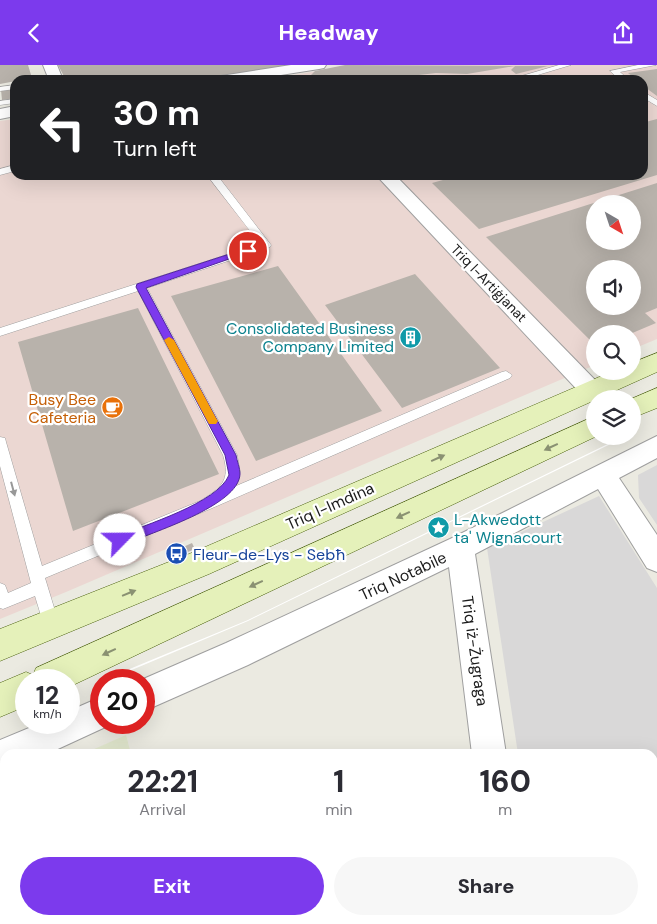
<!DOCTYPE html>
<meta charset="utf-8">
<style>
:root{--surface:#fff;--page:#f7f7f7;--text:#2b2b33;--muted:#7c7c81;--accent:#7c3aed}
body{margin:0;font-family:"DM Sans",sans-serif;background:var(--page);color:var(--text);height:100vh;display:flex;flex-direction:column;font-size:19px;white-space:nowrap}
*{box-sizing:border-box;margin:0}
p{font-size:16px;color:var(--muted)}
.icon{flex:none;width:28px;height:28px;fill:none;stroke:currentColor;stroke-width:2;stroke-linecap:round;stroke-linejoin:round}
.map{position:relative;flex:1;overflow:hidden}
.side{position:absolute;left:0px;top:684px;width:658px;height:176px;display:flex;flex-direction:column;background:var(--surface);border-radius:15px 15px 0 0;box-shadow:0 5px 20px #0002}
.side>*{flex:none}
.guide{position:absolute;left:10px;top:10px;width:638px;height:105px;border-radius:15px;box-shadow:0 5px 20px #0002;background:#202124;color:#fff;overflow:hidden}
.needle{width:32px;rotate:141deg}
.buttons{position:absolute;left:586px;top:130px;display:grid;gap:10px}
.buttons a{display:grid;place-items:center;width:55px;height:55px;border-radius:50%;background:var(--surface);box-shadow:0 5px 20px #0002;font-size:25px}
.speed{position:absolute;left:15px;top:604px;display:flex;gap:10px;font-size:25px;font-weight:700;text-align:center}
.speed>*{display:grid;place-content:center;width:65px;height:65px;border-radius:50%;background:var(--surface);box-shadow:0 5px 20px #0002;line-height:1}
.speed small{font-size:12px;font-weight:400}
.speed .limit{border:8px solid #d22;background:#fff;color:#111}
.pin{position:absolute;display:grid;place-items:center;width:42px;height:42px;color:#fff;margin:-21px;border:2px solid #fff;border-radius:50%;box-shadow:0 1px 5px #0007}
.me{position:absolute;width:55px;margin:-28px;rotate:67deg;stroke-linejoin:round;filter:drop-shadow(0 0 4px #0008)}
.turn{display:flex;align-items:center;gap:18px;height:105px;padding:0 20px;font-size:22px}
.turn .icon{width:65px;height:65px;stroke-width:2.5}
.turn b{display:block;font-size:35px;line-height:42px}
.eta{display:flex;justify-content:space-evenly;align-items:center;height:85px;text-align:center}
.eta b{font-size:30px;font-weight:800;line-height:35px}
.cta{display:flex;gap:10px;margin-top:auto;padding:10px 20px}
.cta a{flex:1;height:58px;border-radius:30px;background:var(--accent);color:#fff;font-size:20px;font-weight:800;line-height:58px;text-align:center}
.cta a+a{background:var(--page);color:var(--text)}
header{display:flex;justify-content:space-between;align-items:center;height:65px;padding:0 20px;background:var(--accent);color:#fff;font-size:22px;font-weight:800}
.map>svg:first-child{display:block}
.residential{fill:#d9d8d8}
.commercial{fill:#ebd7d2;fill-rule:evenodd}
.farmland{fill:#e2e8ce}
.pier{fill:#fff}
.building{fill:#b8b2ab;fill-rule:evenodd}
.lines{fill:none;stroke-linecap:round;stroke-linejoin:round}
.service-casing{stroke:#9f9f9f;stroke-width:1}
.minor-casing{stroke:#9f9f9f;stroke-width:2}
.secondary-casing{stroke:#4d6311;stroke-width:1}
.service{fill:#fff;fill-rule:evenodd}
.minor{fill:#fff;fill-rule:evenodd}
.secondary{fill:#e5f1ba;fill-rule:evenodd}
.oneway{fill:#8a9172}
.oneway2{fill:#989898}
.route{fill:#7c3aed;stroke:#51269a}
.slow{fill:#f59e0b}
.labels{text-anchor:middle;dominant-baseline:central;stroke-width:4.5;stroke-linejoin:round;paint-order:stroke}
.far-street-label{font-size:14px;fill:#1b1b1b;stroke:#fff}
.culture-label{font-size:16px;fill:#0d838f;stroke:#fff;text-anchor:end}
.food-label{font-size:16px;fill:#c56008;stroke:#fff;text-anchor:end}
.street-label{font-size:16px;fill:#1b1b1b;stroke:#fff}
.transit-label{font-size:16px;fill:#164399;stroke:#fff;text-anchor:start}
</style>
<header><svg class="icon" aria-label="back" viewBox="0 0 24 24"><path d="M15 5l-7 7 7 7"/></svg>Headway<svg class="icon" aria-label="share" viewBox="0 0 24 24"><path d="M12 15V3M7 8l5-5 5 5M5 13v7h14v-7"/></svg></header>
<div class="map">
<svg width="657" height="859" viewBox="0 0 657 859">
<rect width="100%" height="100%" fill="#ebeae1"/>
<!-- residential -->
<path class="residential" d="M 657,400 L 657,460 L 639,433 L 638,410 Z
M 599,431 L 657,523 L 657,859 L 543,859 L 543,855 L 652,855 L 652,689 L 518,689 L 487,483 Z"/>
<!-- commercial -->
<path class="commercial" d="M 355,0 L 657,0 L 657,274 L 633,284 L 632,269 L 595,269 L 595,300 L 66,527 L 0,554 L 0,56 L 15,54 L 15,110 L 642,110 L 642,15 L 262,15 ZM 595,139 L 632,139 L 632,176 L 595,176 ZM 595,204 L 632,204 L 632,241 L 595,241 Z"/>
<!-- farmland -->
<path class="farmland" d="M 126,670 L 131,689 L 83,689 Z
M 5,722 L 5,855 L 254,855 L 255,859 L 0,859 L 0,724 Z"/>
<!-- pier -->
<path class="pier" d="M 624,371 L 627,371 L 248,556 L 108,615 L 103,615 L 248,555 Z"/>
<!-- building -->
<path class="building" d="M 0,0 L 28,0 L 32,13 L 0,19 Z
M 58,0 L 291,0 L 291,1 L 196,15 L 66,15 Z
M 345,0 L 515,1 L 548,1 L 516,9 L 511,5 L 515,1 L 467,9 L 436,8 L 376,15 L 316,15 L 311,10 L 315,6 Z
M 657,4 L 657,31 L 642,20 L 642,15 L 637,15 L 628,8 Z
M 15,24 L 15,33 L 2,35 L 1,25 Z
M 657,54 L 657,110 L 479,164 L 432,118 L 461,110 L 642,110 L 642,58 Z
M 657,118 L 657,243 L 645,248 L 656,258 L 630,269 L 595,269 L 595,280 L 486,172 ZM 595,139 L 632,139 L 632,176 L 595,176 ZM 595,204 L 632,204 L 632,241 L 595,241 Z
M 278,201 L 382,346 L 256,396 L 171,231 Z
M 415,209 L 500,303 L 402,343 L 325,240 Z
M 138,243 L 219,409 L 73,466 L 18,277 Z
M 192,478 L 195,484 L 183,489 L 181,483 Z"/>
<g class="lines">
<defs>
<path id="service" d="M 559,0 L 571,0 L 521,15 L 508,15 Z
M 638,0 L 656,0 L 620,7 L 629,15 L 620,15 L 610,6 Z
M 15,20 L 15,24 L 0,26 L 0,22 Z
M 642,26 L 657,35 L 657,41 L 642,32 Z
M 15,34 L 15,38 L 0,40 L 0,36 Z
M 15,100 L 15,106 L 0,110 L 0,104 Z
M 207,110 L 217,110 L 271,180 L 270,182 L 147,223 L 237,390 L 240,407 L 236,421 L 502,307 L 506,306 L 512,310 L 510,313 L 210,444 L 45,513 L 59,559 L 57,564 L 51,567 L 45,564 L 35,531 L 3,544 L 0,543 L 0,518 L 5,520 L 8,528 L 31,518 L 0,401 L 0,372 L 5,373 L 6,377 L 42,501 L 200,436 C 221,423 231,416 223,390 L 138,226 L 0,271 L 0,263 L 260,179 Z
M 398,110 L 413,110 L 390,118 L 385,115 Z"/>
<path id="minor" d="M 43,0 L 57,0 L 63,15 L 49,15 Z
M 291,0 L 326,0 L 324,3 L 319,4 L 249,15 L 214,15 L 216,12 L 221,11 Z
M 15,41 L 15,51 L 0,54 L 0,44 Z
M 376,110 L 395,110 L 600,320 L 604,326 L 600,332 L 592,335 L 584,332 Z
M 657,371 L 657,393 L 619,413 L 657,470 L 657,507 L 647,503 L 598,424 L 475,489 L 506,689 L 472,689 L 449,502 L 248,600 L 144,646 L 144,615 L 141,615 L 226,578 L 450,474 Z
M 101,632 L 101,658 L 113,658 L 112,659 L 47,689 L 5,689 L 5,705 L 0,702 L 0,675 L 41,658 L 69,658 L 69,646 Z
M 657,817 L 657,855 L 652,857 L 647,855 L 652,855 L 652,819 Z
M 494,855 L 532,855 L 532,859 L 494,859 Z
M 585,855 L 631,855 L 629,859 L 584,859 Z"/>
<path id="secondary" d="M 657,288 L 657,307 L 209,509 L 0,596 L 0,564 L 189,489 L 613,306 L 632,306 L 632,298 Z
M 657,323 L 657,343 L 632,353 L 632,334 L 631,334 Z
M 595,351 L 595,371 L 597,371 L 69,622 L 69,615 L 26,615 L 26,641 L 0,652 L 0,618 L 26,607 L 33,610 L 36,603 Z"/>
</defs>
<!-- service casing -->
<use href="#service" class="service-casing"/>
<!-- minor casing -->
<use href="#minor" class="minor-casing"/>
<!-- secondary casing -->
<use href="#secondary" class="secondary-casing"/>
<!-- service -->
<use href="#service" class="service"/>
<!-- minor -->
<use href="#minor" class="minor"/>
<!-- secondary -->
<use href="#secondary" class="secondary"/>
</g>
<!-- one-way arrows -->
<defs><path id="oneway-solid" d="M-6-.8H1V-3.2L6.5 0L1 3.2V.8H-6Z" transform="scale(1.25)"/></defs>
<g class="oneway">
<use href="#oneway-solid" transform="translate(551 382) rotate(155)"/>
<use href="#oneway-solid" transform="translate(438 393) rotate(-24)"/>
<use href="#oneway-solid" transform="translate(403 450) rotate(155)"/>
<use href="#oneway-solid" transform="translate(256 519) rotate(155)"/>
<use href="#oneway-solid" transform="translate(129 528) rotate(-22)"/>
<use href="#oneway-solid" transform="translate(109 587) rotate(155)"/>
</g>
<use class="oneway2" href="#oneway-solid" transform="translate(13 424) rotate(75)"/>
<!-- route -->
<path class="route" d="M 245,184 L 252,186 L 146,223 L 236,390 C 237,396 240,403 240,409 C 239,441 150,468 125,479 L 120,481 L 116,479 L 115,475 L 116,472 C 144,460 218,438 229,410 L 225,390 L 136,222 L 137,219 Z"/>
<!-- slow -->
<path class="slow" d="M 169,272 L 174,275 L 216,353 L 218,356 L 216,359 L 209,359 L 164,275 Z"/>
<!-- icons -->
<defs>
<symbol id="building-disc" viewBox="-11 -11 22 22"><circle r="9.5" fill="#0f9aa8" stroke="#fff"/><path d="M-4-6H4V6H1V3H-1V6H-4ZM-2.5-4.3h1.7v1.8h-1.7ZM.8-4.3h1.7v1.8H.8ZM-2.5-1h1.7V.8h-1.7ZM.8-1h1.7V.8H.8Z" fill="#fff"/></symbol>
<symbol id="cafe-disc" viewBox="-11 -11 22 22"><circle r="9.5" fill="#e8710a" stroke="#fff"/><path d="M-5.5-4.5H6V0H3Q3 3.5 0 3.5H-2.5Q-5.5 3.5-5.5 0ZM3-3.2v2h1.7v-2ZM-6 4.5H4V6H-6Z" fill="#fff"/></symbol>
<symbol id="sight-disc" viewBox="-11 -11 22 22"><circle r="9.5" fill="#0f9aa8" stroke="#fff"/><path d="M0-6L1.8-2.2L6-1.7L2.9 1.2L3.7 5.4L0 3.3L-3.7 5.4L-2.9 1.2L-6-1.7L-1.8-2.2Z" fill="#fff"/></symbol>
<symbol id="bus-disc" viewBox="-11 -11 22 22"><circle r="9.5" fill="#1a4fb4" stroke="#fff"/><path d="M-5-6H5V4H4V6H2V4H-2V6H-4V4H-5ZM-3.5-4V0h7V-4ZM-3.5 1.2v1.5H-2V1.2ZM2 1.2v1.5H3.5V1.2Z" fill="#fff"/></symbol>
</defs>
<g fill-rule="evenodd">
<use href="#building-disc" x="398" y="260" width="25" height="25"/>
<use href="#cafe-disc" x="100" y="330" width="25" height="25"/>
<use href="#sight-disc" x="426" y="450" width="25" height="25"/>
<use href="#bus-disc" x="164" y="476" width="25" height="25"/>
</g>
<g class="labels">
<!-- far-street labels -->
<g class="far-street-label">
<text transform="translate(489 218) rotate(46)">Triq l-Artiġjanat</text>
</g>
<!-- culture labels -->
<g class="culture-label">
<text x="394" y="263">Consolidated Business<tspan x="394" dy="18">Company Limited</tspan></text>
<text x="454" y="454" text-anchor="start">L-Akwedott<tspan x="454" dy="18">ta' Wignacourt</tspan></text>
</g>
<!-- food labels -->
<g class="food-label">
<text x="96" y="334">Busy Bee<tspan x="96" dy="18">Cafeteria</tspan></text>
</g>
<!-- street labels -->
<g class="street-label">
<text transform="translate(330 441) rotate(-24)">Triq l-Imdina</text>
<text transform="translate(403 511) rotate(-25)">Triq Notabile</text>
<text transform="translate(475 586) rotate(82)">Triq iż-Żugraga</text>
</g>
<!-- transit labels -->
<g class="transit-label">
<text x="193" y="489">Fleur-de-Lys - Sebħ</text>
</g>
</g>
</svg>
<div class="buttons">
<a><svg class="needle" viewBox="-14 -14 28 28"><path d="M0-13l5 13h-10z" fill="#e53935"/><path d="M0 13l5-13h-10z" fill="#7c7c81"/></svg></a>
<a><svg class="icon" aria-label="sound" viewBox="0 0 24 24"><path d="M4 9h4l5-4v14l-5-4H4zM17 9q2 3 0 6"/></svg></a>
<a><svg class="icon" aria-label="search" viewBox="0 0 24 24"><circle cx="10" cy="10" r="6"/><path d="M15 15l6 6"/></svg></a>
<a><svg class="icon" aria-label="layers" viewBox="0 0 24 24"><path d="M12 4l9 5-9 5-9-5zM3 14l9 5 9-5"/></svg></a>
</div>
<div class="speed"><div>12<small>km/h</small></div><div class="limit">20</div></div>
<div class="pin" style="left:248px;top:186px;background:#d93025"><svg class="icon" aria-label="arrive" viewBox="0 0 24 24"><path d="M6 21V4h12l-3 4 3 4H6"/></svg></div>
<svg class="me" style="left:120px;top:475px" viewBox="-20 -20 40 40"><circle r="19" fill="#fff"/><path d="M0-13L10 11 0 6-10 11z" fill="#7c3aed"/></svg>
<div class="guide">
<div class="turn"><svg class="icon" aria-label="left" viewBox="0 0 24 24"><path d="M17 20v-9H6M10 6l-5 5 5 5"/></svg><div><b>30 m</b>Turn left</div></div>
</div>
<section class="side">
<div class="eta">
<div><b>22:21</b><p>Arrival</p></div>
<div><b>1</b><p>min</p></div>
<div><b>160</b><p>m</p></div>
</div>
<div class="cta"><a>Exit</a><a>Share</a></div>
</section>
</div>
